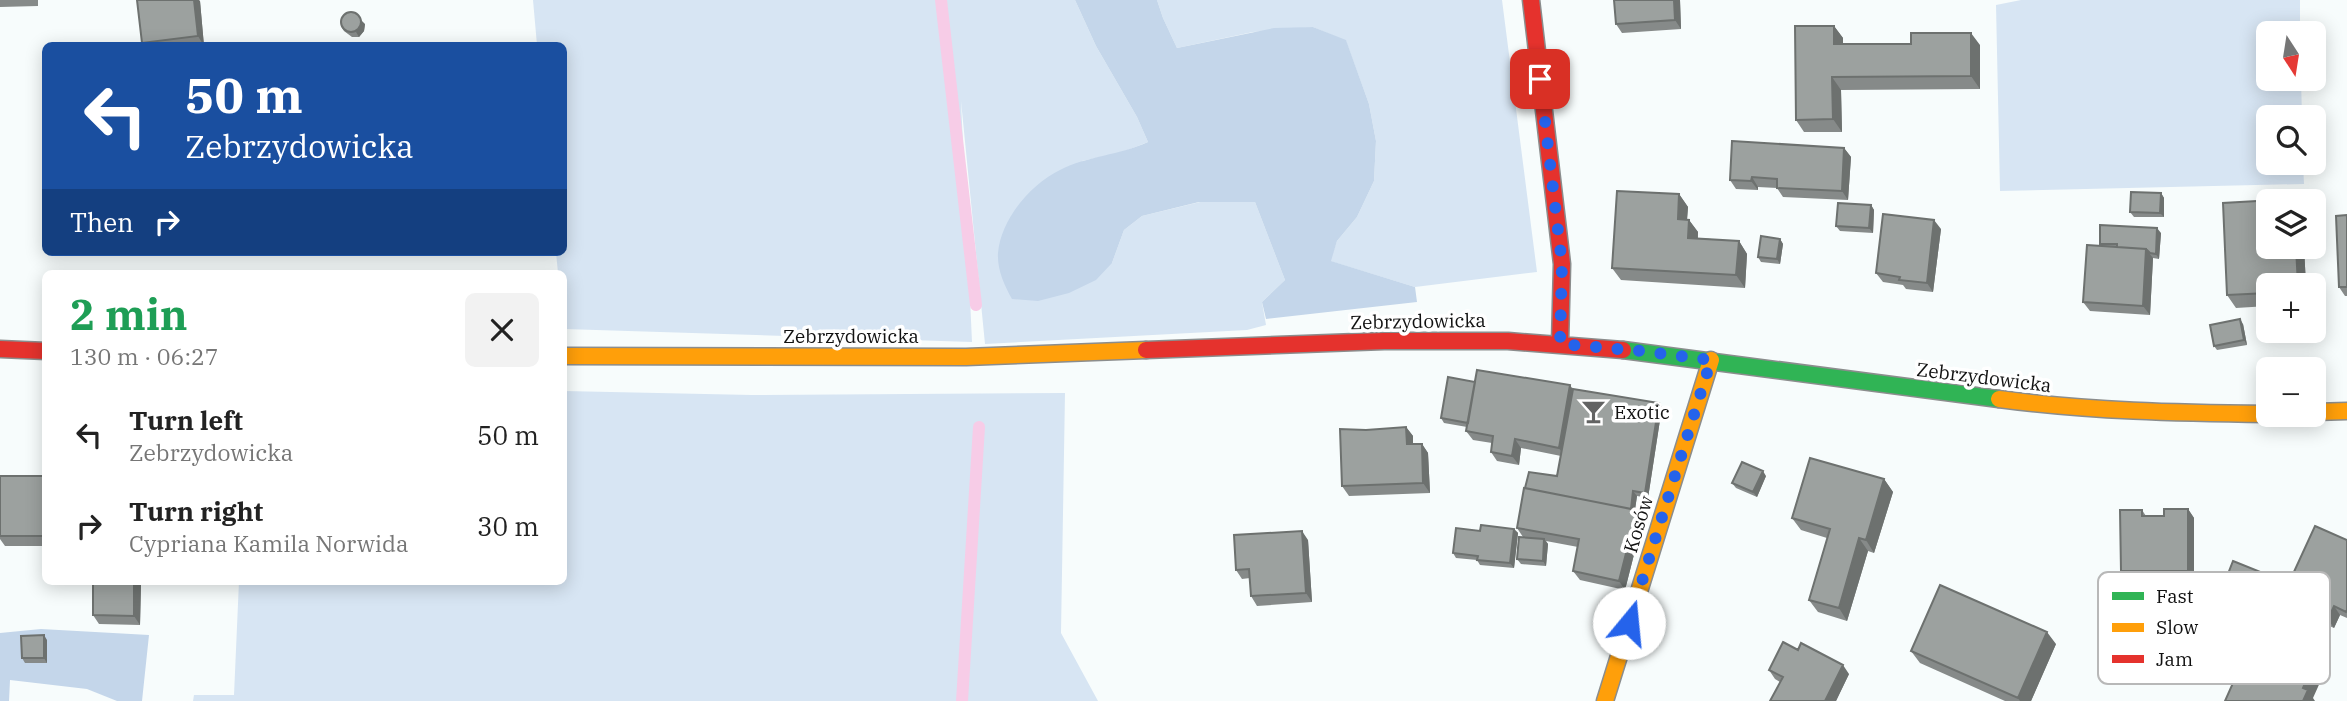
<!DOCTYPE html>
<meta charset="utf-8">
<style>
:root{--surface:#fff;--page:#f2f2f2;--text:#222;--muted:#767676}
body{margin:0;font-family:"IBM Plex Serif",serif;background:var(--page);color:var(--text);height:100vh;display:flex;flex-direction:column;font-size:26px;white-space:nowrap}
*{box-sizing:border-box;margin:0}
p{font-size:23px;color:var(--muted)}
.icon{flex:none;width:38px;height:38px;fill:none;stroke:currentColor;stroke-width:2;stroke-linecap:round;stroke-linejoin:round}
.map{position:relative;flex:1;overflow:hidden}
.sheet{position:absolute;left:42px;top:270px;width:525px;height:315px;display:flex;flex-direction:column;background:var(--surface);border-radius:10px;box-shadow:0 4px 18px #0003}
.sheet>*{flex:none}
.banner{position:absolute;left:42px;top:42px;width:525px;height:214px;border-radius:10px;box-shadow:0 4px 18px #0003;background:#1a4fa0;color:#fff;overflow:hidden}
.needle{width:46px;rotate:168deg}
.fabs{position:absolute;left:2256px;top:21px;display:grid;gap:14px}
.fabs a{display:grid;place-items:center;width:70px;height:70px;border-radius:10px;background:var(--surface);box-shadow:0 4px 18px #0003;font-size:35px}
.pin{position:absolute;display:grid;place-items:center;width:60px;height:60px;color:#fff;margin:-30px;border-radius:14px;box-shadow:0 4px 10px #0006}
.me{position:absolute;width:77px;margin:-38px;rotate:17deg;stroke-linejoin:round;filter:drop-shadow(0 0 5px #0008)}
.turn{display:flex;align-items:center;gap:24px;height:147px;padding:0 28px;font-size:32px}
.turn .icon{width:91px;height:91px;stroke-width:2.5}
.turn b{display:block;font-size:49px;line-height:60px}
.then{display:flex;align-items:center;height:66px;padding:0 28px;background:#0003;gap:14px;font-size:26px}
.round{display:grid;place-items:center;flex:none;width:74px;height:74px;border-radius:10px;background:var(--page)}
.summary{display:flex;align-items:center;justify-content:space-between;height:119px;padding:0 28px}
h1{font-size:42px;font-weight:700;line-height:52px;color:#1e9e55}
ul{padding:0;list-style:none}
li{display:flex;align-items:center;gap:21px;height:91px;padding:0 28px}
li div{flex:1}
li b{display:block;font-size:26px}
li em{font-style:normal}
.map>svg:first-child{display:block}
.green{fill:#d7e5f3}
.forest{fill:#c4d6ea}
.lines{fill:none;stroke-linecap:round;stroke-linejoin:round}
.stream{stroke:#f7cce7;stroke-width:12}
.fast-casing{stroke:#8b8d8d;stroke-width:19}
.slow-casing{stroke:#8b8d8d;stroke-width:19}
.jam-casing{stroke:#8b8d8d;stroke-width:19}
.fast{stroke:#30b455;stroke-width:16}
.slow{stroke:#ff9f0a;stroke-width:16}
.jam{stroke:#e5322d;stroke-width:16}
.wall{fill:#868a89}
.shaded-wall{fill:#6d716f}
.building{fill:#9ca19f;stroke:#6d716f;stroke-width:2}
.route{stroke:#2563eb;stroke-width:12;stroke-dasharray:0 21.6}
.labels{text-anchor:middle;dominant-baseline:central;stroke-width:7;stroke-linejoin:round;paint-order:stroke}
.street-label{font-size:19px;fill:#111;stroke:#fff}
.poi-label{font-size:19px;fill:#111;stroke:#fff;text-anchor:start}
.key{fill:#fff;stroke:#b8b8b8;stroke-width:2}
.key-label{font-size:19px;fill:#111}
</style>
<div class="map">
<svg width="2347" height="701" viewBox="0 0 2347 701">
<rect width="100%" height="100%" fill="#f7fcfc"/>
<!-- green -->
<path class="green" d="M 533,0 L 1075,0 L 1096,46 L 1137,117 L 1148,142 L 1120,153 L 1082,161 L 1112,263 L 1124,230 L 1142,216 L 1200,202 L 1255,202 L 1285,280 L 1262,302 L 1266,325 L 1247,330 L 985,344 L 961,101 L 972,342 L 564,329 L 564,273 L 558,273 L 556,252 L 564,252 L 564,46 L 537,45 Z
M 1157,0 L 1502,0 L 1537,272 L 1415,287 L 1330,261 L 1337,241 L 1357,217 L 1374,181 L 1376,141 L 1369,104 L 1346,41 L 1313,27 L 1253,32 L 1177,48 L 1163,18 Z
M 2021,0 L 2300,0 L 2300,33 L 2268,33 L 2268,79 L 2301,79 L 2302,117 L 2268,117 L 2268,163 L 2303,163 L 2304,184 L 2000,191 L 1996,5 Z
M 564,391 L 752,395 L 1065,393 L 1061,633 L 1098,701 L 193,701 L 194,695 L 234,695 L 239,581 L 564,581 Z"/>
<!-- forest -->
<path class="forest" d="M 1075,0 L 1157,0 L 1163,18 L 1177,48 L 1274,28 L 1313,27 L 1346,40 L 1369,104 L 1376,141 L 1374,181 L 1357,217 L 1337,241 L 1331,261 L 1415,287 L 1417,302 L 1266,319 L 1262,302 L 1285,280 L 1255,202 L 1199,202 L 1142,216 L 1124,230 L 1112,263 L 1096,280 L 1069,293 L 1038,301 L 1012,299 C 1004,285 997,269 998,253 C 1001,219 1030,185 1060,170 C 1087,156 1120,155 1148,142 L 1137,117 L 1096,46 Z
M 41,629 L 149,635 L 142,701 L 117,701 L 87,689 L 10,680 L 9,701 L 0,701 L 0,633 Z"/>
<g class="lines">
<!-- stream -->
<path class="stream" d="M 941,0 L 976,305
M 962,701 L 979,427"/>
<defs>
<path id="fast" d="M 1623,350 L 1999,399"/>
<path id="slow" d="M 564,356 L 966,357 L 1146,350
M 1999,399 C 2089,411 2178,413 2268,414
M 2314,412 L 2347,411
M 1605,701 L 1711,360"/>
<path id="jam" d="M 1531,0 L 1562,264 L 1560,344
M 0,349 L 46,351
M 1146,350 L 1384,341 L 1508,341 L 1623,350"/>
</defs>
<!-- fast casing -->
<use href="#fast" class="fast-casing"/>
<!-- slow casing -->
<use href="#slow" class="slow-casing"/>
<!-- jam casing -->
<use href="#jam" class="jam-casing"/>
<!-- fast -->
<use href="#fast" class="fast"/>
<!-- slow -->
<use href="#slow" class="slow"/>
<!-- jam -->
<use href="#jam" class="jam"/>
</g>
<!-- wall -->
<path class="wall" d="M 0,0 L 38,0 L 38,6 L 0,7 Z
M 1614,0 L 1680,0 L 1681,29 L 1622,33 L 1616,24 Z
M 200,1 L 204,46 L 144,46 L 142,43 Z
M 365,24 L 364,31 L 359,37 L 352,37 L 344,31 L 341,26 Z
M 1834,26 L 1843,38 L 1843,44 L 1911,44 L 1980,45 L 1980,89 L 1841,90 L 1842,132 L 1804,132 L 1796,120 Z
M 1844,148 L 1851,157 L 1848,200 L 1783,197 L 1777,188 L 1758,187 L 1758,190 L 1736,189 L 1730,180 Z
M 2161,193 L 2164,198 L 2164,217 L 2134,217 L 2130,212 Z
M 1679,194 L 1688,207 L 1687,220 L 1689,220 L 1698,232 L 1698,238 L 1739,241 L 1747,254 L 1745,288 L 1621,280 L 1612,268 Z
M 1871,205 L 1874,210 L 1873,233 L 1840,231 L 1836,226 Z
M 2347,215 L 2347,296 L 2345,296 L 2339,287 Z
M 1941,229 L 1933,292 L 1906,289 L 1903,285 L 1883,282 L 1876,273 Z
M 2161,233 L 2159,259 L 2153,258 L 2150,315 L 2090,311 L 2083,302 L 2101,246 L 2100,244 Z
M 1780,239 L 1783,244 L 1780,264 L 1761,262 L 1758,257 Z
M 2304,247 L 2306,285 L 2268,285 L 2268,306 L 2236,308 L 2227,295 Z
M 2243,324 L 2247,345 L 2217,350 L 2214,346 Z
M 1475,382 L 1573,389 L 1662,407 L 1648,498 L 1637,496 L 1635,509 L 1643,519 L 1625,590 L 1580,580 L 1573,571 L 1578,547 L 1546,541 L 1548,544 L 1546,566 L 1521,564 L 1517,559 L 1523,537 L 1517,528 L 1557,476 L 1561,456 L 1521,448 L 1519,465 L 1497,461 L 1491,452 L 1492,443 L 1473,440 L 1466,431 L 1467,427 L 1444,423 L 1441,418 Z
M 1406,427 L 1413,436 L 1413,444 L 1422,444 L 1428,453 L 1430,493 L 1349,496 L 1342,486 L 1366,430 Z
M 0,476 L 46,476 L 46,546 L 5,546 L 0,539 Z
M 1766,476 L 1757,497 L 1736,488 L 1732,483 Z
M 1884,479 L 1893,492 L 1874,553 L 1868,551 L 1847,621 L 1818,612 L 1809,600 L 1827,538 L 1801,530 L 1792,518 Z
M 2188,509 L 2194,518 L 2194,580 L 2127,581 L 2121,571 L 2142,510 L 2146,516 L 2164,516 Z
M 1514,529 L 1518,533 L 1514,568 L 1480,565 L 1477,560 L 1456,558 L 1453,553 L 1480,531 Z
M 1308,540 L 1312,602 L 1257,606 L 1251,596 L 1250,578 L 1242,579 L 1236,570 Z
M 2347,540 L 2347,618 L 2340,615 L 2334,628 L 2298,612 L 2292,603 L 2295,596 L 2287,587 Z
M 2263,573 L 2266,578 L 2259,595 L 2229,583 L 2226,579 Z
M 141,584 L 140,625 L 99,624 L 93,615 Z
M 47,640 L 47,663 L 25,663 L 22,658 Z
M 2056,644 L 2031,701 L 2005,701 L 1920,663 L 1911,651 Z
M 2164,644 L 2192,646 L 2180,674 L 2143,658 L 2140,653 Z
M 1769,670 L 1849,674 L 1836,701 L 1770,701 L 1780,682 L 1775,679 Z"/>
<!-- shaded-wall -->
<path class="shaded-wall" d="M 194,0 L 199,0 L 200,1 L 204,46 L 198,36 Z
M 1674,0 L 1680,0 L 1681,29 L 1675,20 Z
M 361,20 L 365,24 L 364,31 L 359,37 L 356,32 Z
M 1834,26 L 1843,38 L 1843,56 L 1834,44 Z
M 1971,33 L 1980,45 L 1980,89 L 1971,76 Z
M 1832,77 L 1841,90 L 1842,132 L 1833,119 Z
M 1844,148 L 1851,157 L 1848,200 L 1842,191 Z
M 1752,177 L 1758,187 L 1758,190 L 1751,181 Z
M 2161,193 L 2164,198 L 2164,217 L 2160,213 Z
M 1679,194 L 1688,207 L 1686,232 L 1678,219 Z
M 1871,205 L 1874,210 L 1873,233 L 1869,228 Z
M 1689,220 L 1698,232 L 1697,250 L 1688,238 Z
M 1934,220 L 1941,229 L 1933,292 L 1927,283 Z
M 2157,228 L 2161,233 L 2159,259 L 2156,254 Z
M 1780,239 L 1783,244 L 1780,264 L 1777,259 Z
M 1739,241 L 1747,254 L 1745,288 L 1736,275 Z
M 2296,247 L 2304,247 L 2306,285 L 2298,285 Z
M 2146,249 L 2153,258 L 2150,315 L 2143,306 Z
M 2240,319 L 2243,324 L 2247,345 L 2244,340 Z
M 1570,385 L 1576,394 L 1565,457 L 1559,448 Z
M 1659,403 L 1662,407 L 1648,498 L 1645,493 Z
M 1406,427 L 1413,436 L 1413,453 L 1407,444 Z
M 1515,439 L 1521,448 L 1519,465 L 1512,456 Z
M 1422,444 L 1428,453 L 1430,493 L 1423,483 Z
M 1763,471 L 1766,476 L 1757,497 L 1753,492 Z
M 1884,479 L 1893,492 L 1874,553 L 1866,540 Z
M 1633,491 L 1637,496 L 1634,517 L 1630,512 Z
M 2188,509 L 2194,518 L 2194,580 L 2188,571 Z
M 1637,510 L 1643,519 L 1625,590 L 1619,581 Z
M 1514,529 L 1518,533 L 1514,568 L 1510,563 Z
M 1302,531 L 1308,540 L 1312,602 L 1306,593 Z
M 1859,538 L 1868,551 L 1847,621 L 1839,608 Z
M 1544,539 L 1548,544 L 1546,566 L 1543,561 Z
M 2263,573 L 2266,578 L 2259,595 L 2256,590 Z
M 134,581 L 139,581 L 141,584 L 140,625 L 134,616 Z
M 2334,606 L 2340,615 L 2334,628 L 2328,619 Z
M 2047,632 L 2056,644 L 2031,701 L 2020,701 L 2018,698 Z
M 44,635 L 47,640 L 47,663 L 44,658 Z
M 2189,641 L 2192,646 L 2180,674 L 2177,669 Z
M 1843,665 L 1849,674 L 1836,701 L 1825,701 Z
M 2313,665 L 2322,678 L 2313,698 L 2315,701 L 2303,701 L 2303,688 Z"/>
<!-- building -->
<path class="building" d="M 137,0 L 194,0 L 198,36 L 142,43 Z
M 1614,0 L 1674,0 L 1675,20 L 1616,24 Z
M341 22a10 10 0 1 1 20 0a10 10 0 1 1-20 0Z
M 1795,26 L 1834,26 L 1834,44 L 1911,44 L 1911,33 L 1971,33 L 1971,76 L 1832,77 L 1833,119 L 1796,120 Z
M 1732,141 L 1844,148 L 1842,191 L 1777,188 L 1777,179 L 1752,177 L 1751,181 L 1730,180 Z
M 1617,191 L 1679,194 L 1678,219 L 1689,220 L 1688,238 L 1739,241 L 1736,275 L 1612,268 Z
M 2131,192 L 2161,193 L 2160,213 L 2130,212 Z
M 2294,199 L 2294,201 L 2268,201 L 2268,247 L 2296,247 L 2298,285 L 2268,285 L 2268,293 L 2227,295 L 2223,203 Z
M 1838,203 L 1871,205 L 1869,228 L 1836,226 Z
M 1883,214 L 1934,220 L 1927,283 L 1899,280 L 1900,277 L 1876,273 Z
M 2347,215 L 2347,287 L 2339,287 L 2336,216 Z
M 2100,225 L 2157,228 L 2156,254 L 2150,253 L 2146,249 L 2117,247 L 2117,244 L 2100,244 Z
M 1761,236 L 1780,239 L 1777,259 L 1758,257 Z
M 2087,245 L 2146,249 L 2143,306 L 2083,302 Z
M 2240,319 L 2244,340 L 2214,346 L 2210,325 Z
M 1477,370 L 1570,385 L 1559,448 L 1515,439 L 1512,456 L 1491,452 L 1493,436 L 1466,431 Z
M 1448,377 L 1475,382 L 1468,423 L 1441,418 Z
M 1573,389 L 1659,403 L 1645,493 L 1633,491 L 1631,509 L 1525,488 L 1529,472 L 1557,476 Z
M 1406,427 L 1407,444 L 1422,444 L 1423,483 L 1342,486 L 1340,429 L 1366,430 Z
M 1810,458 L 1884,479 L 1866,540 L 1859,538 L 1839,608 L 1809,600 L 1830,529 L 1792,518 Z
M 1742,462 L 1763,471 L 1753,492 L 1732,483 Z
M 0,476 L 46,476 L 46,536 L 0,536 Z
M 1524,488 L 1637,510 L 1619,581 L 1573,571 L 1579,539 L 1517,528 Z
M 2164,509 L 2188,509 L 2188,571 L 2121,571 L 2120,510 L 2142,510 L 2142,516 L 2164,516 Z
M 1481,525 L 1514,529 L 1510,563 L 1477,560 L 1478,556 L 1453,553 L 1456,528 L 1480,531 Z
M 2315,526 L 2347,540 L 2347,610 L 2346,612 L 2334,606 L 2328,619 L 2292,603 L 2297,591 L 2287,587 Z
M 1302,531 L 1306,593 L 1251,596 L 1249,569 L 1236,570 L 1234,535 Z
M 1519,537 L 1544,539 L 1543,561 L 1517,559 Z
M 2233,561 L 2263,573 L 2256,590 L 2226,579 Z
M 93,581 L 134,581 L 134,616 L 93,615 Z
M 1940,585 L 2047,632 L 2018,698 L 1911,651 Z
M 44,635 L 44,658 L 22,658 L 21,636 Z
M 2253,638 L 2313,665 L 2303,688 L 2308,690 L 2303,701 L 2225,701 Z
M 1783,642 L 1798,650 L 1801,643 L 1843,665 L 1825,701 L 1770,701 L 1783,677 L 1769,670 Z"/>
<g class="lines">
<!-- route -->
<path class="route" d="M 1540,79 L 1562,264 L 1560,344 L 1641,351 L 1711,360 L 1629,623"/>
</g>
<!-- icons -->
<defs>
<symbol id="bar-bare" viewBox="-9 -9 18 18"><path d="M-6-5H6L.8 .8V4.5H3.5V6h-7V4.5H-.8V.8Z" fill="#626363" stroke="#fff" stroke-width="2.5" paint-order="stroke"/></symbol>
</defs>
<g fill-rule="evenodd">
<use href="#bar-bare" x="1576" y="394" width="35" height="35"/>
</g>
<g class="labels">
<!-- street labels -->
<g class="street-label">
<text transform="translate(1418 321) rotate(-1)">Zebrzydowicka</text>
<text x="851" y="336">Zebrzydowicka</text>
<text transform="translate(1984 377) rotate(7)">Zebrzydowicka</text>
<text transform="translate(1638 524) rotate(-73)">Kosów</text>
</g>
<!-- poi labels -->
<g class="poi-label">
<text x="1614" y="412">Exotic</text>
</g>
</g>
<!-- legend -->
<rect x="2098" y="572" width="232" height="112" rx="10" class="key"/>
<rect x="2112" y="592" width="32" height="8" fill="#30b455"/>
<rect x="2112" y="623" width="32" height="9" fill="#ff9f0a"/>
<rect x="2112" y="655" width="32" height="8" fill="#e5322d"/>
<g class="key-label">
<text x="2156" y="603">Fast</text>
<text x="2156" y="634">Slow</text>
<text x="2156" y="666">Jam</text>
</g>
</svg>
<div class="fabs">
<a><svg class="needle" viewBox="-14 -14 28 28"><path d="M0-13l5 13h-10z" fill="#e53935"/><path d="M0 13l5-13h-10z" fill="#767676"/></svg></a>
<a><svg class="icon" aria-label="search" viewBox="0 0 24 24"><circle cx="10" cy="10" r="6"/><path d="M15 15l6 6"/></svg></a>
<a><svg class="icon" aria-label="layers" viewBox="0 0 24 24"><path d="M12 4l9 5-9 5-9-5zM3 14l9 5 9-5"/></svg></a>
<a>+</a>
<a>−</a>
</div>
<div class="pin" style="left:1540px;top:79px;background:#d93025"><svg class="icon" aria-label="arrive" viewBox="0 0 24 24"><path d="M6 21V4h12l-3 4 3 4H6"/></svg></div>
<svg class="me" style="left:1629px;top:623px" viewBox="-20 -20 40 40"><circle r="19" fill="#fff"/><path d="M0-13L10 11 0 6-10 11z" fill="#2563eb"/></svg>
<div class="banner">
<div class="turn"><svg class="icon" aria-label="left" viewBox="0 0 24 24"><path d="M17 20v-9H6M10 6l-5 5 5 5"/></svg><div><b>50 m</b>Zebrzydowicka</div></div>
<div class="then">Then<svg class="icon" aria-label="right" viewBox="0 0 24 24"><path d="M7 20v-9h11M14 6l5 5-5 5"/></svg></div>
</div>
<section class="sheet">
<div class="summary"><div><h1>2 min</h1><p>130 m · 06:27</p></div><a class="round"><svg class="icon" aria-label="close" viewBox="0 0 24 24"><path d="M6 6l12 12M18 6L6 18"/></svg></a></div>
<ul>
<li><svg class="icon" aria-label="left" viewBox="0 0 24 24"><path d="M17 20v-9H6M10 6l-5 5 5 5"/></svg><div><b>Turn left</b><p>Zebrzydowicka</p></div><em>50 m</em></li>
<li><svg class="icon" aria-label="right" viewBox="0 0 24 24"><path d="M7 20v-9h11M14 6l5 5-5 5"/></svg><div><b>Turn right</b><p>Cypriana Kamila Norwida</p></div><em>30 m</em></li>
</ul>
</section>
</div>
